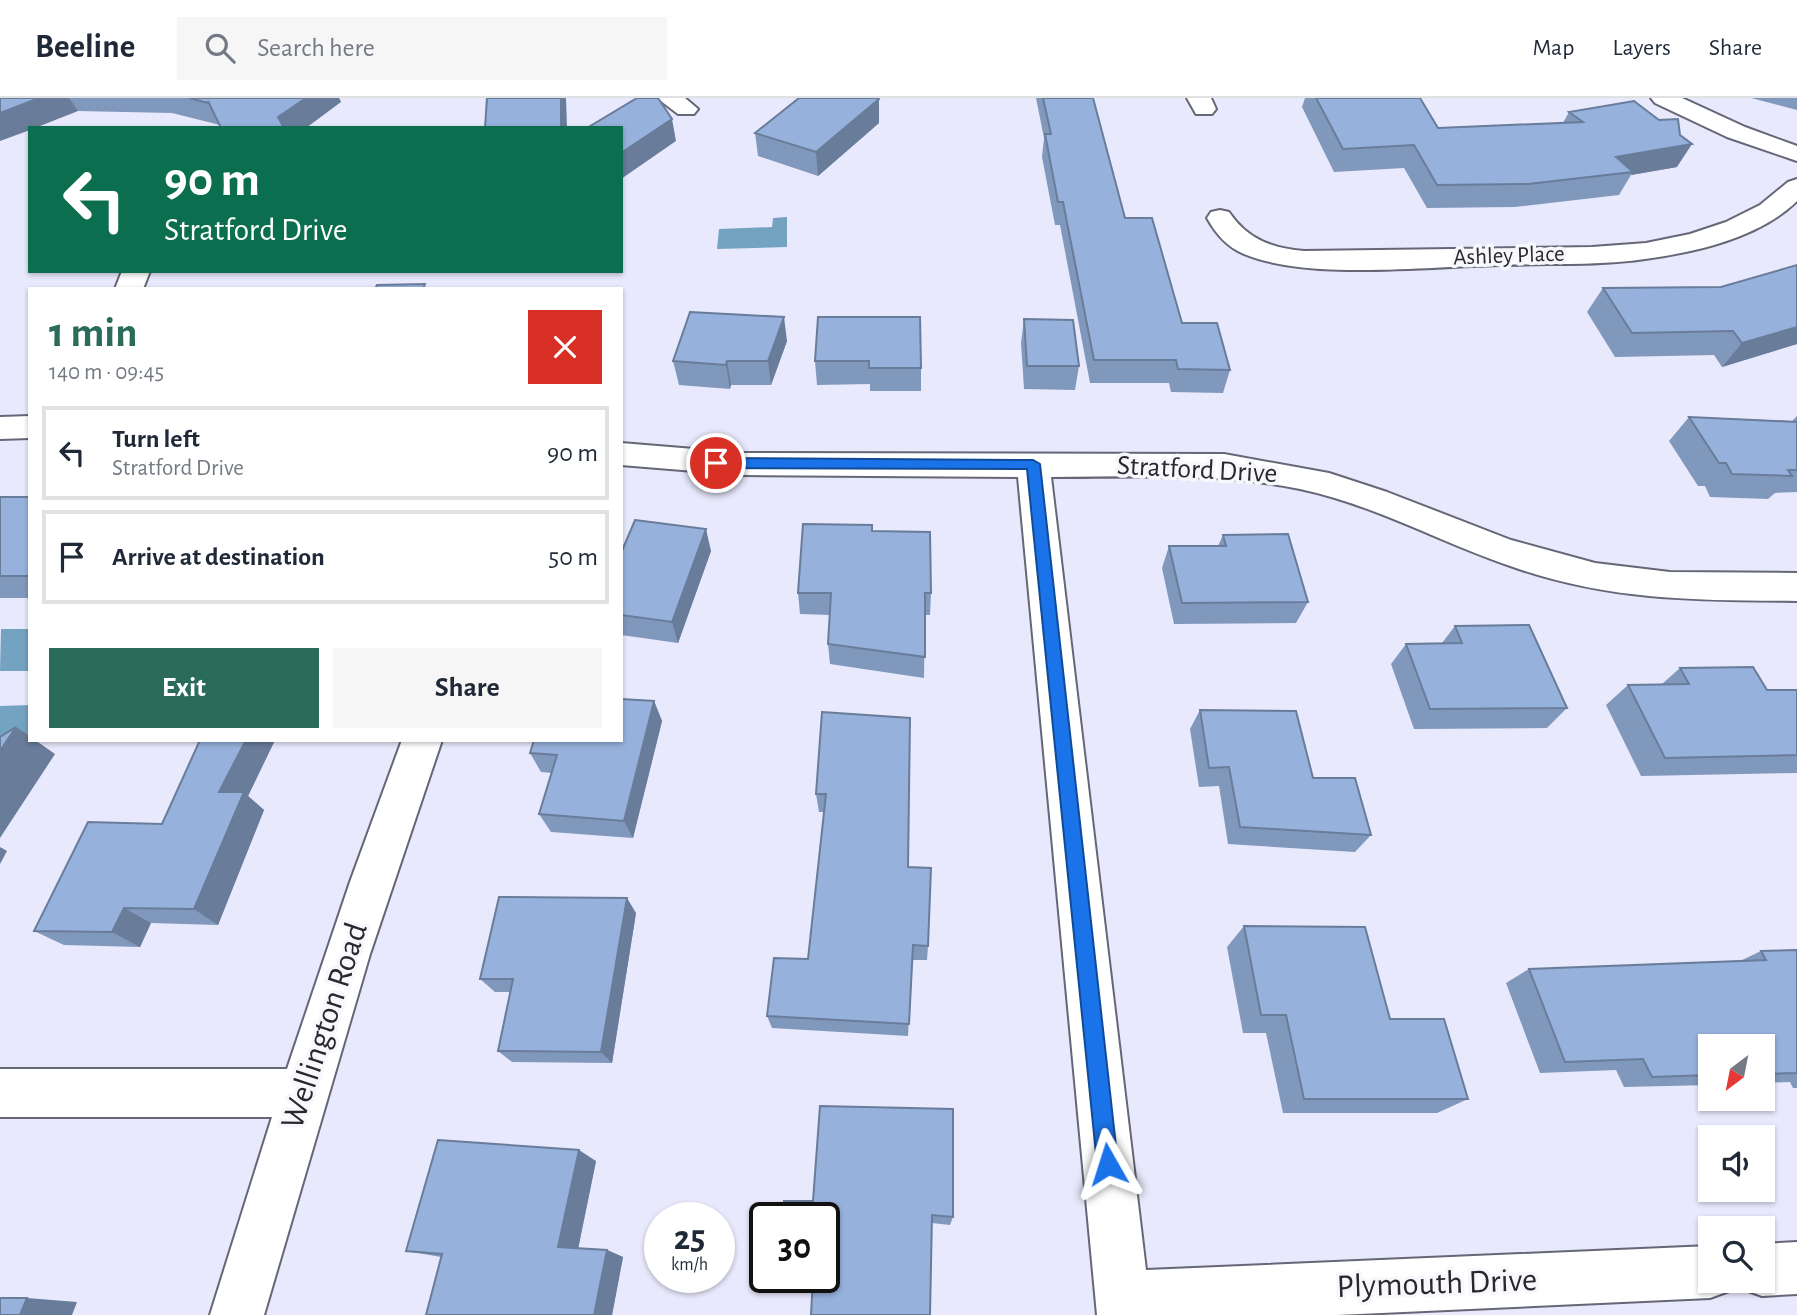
<!DOCTYPE html>
<meta charset="utf-8">
<style>
:root{--surface:#fff;--page:#f6f6f7;--text:#1f2937;--muted:#747a83;--line:#e0e1e3;--accent:#2b6b5a}
body{margin:0;font-family:"Alegreya Sans",sans-serif;background:var(--page);color:var(--text);height:100vh;display:flex;flex-direction:column;font-size:26px;white-space:nowrap}
*{box-sizing:border-box;margin:0}
p{font-size:23px;color:var(--muted)}
.icon{flex:none;width:38px;height:38px;fill:none;stroke:currentColor;stroke-width:2;stroke-linecap:round;stroke-linejoin:round}
.map{position:relative;flex:1;overflow:hidden}
.side{position:absolute;left:28px;top:189px;width:595px;height:455px;display:flex;flex-direction:column;background:var(--surface);border-radius:0px;box-shadow:0 2px 5px #0004}
.side>*{flex:none}
.top-card{position:absolute;left:28px;top:28px;width:595px;height:147px;border-radius:0px;box-shadow:0 2px 5px #0004;background:#0b6e4f;color:#fff;overflow:hidden}
.needle{width:46px;rotate:212deg}
.controls{position:absolute;left:1698px;top:936px;display:grid;gap:14px}
.controls a{display:grid;place-items:center;width:77px;height:77px;border-radius:0px;background:var(--surface);box-shadow:0 2px 5px #0004;font-size:35px}
.speed{position:absolute;left:644px;top:1104px;display:flex;gap:14px;font-size:35px;font-weight:700;text-align:center}
.speed>*{display:grid;place-content:center;width:91px;height:91px;border-radius:50%;background:var(--surface);box-shadow:0 2px 5px #0004;line-height:1}
.speed small{font-size:18px;font-weight:400}
.speed .limit{border:4px solid #111;border-radius:10px;background:#fff;color:#111}
.pin{position:absolute;display:grid;place-items:center;width:60px;height:60px;color:#fff;margin:-30px;border:4px solid #fff;border-radius:50%;box-shadow:0 2px 7px #0007}
.me{position:absolute;width:77px;margin:-38px;rotate:354deg;stroke-linejoin:round;filter:drop-shadow(0 0 5px #0008)}
.turn{display:flex;align-items:center;gap:24px;height:147px;padding:0 21px;font-size:32px}
.turn .icon{width:91px;height:91px;stroke-width:2.5}
.turn b{display:block;font-size:49px;line-height:60px}
.round{display:grid;place-items:center;flex:none;width:74px;height:74px;border-radius:0px;background:var(--page)}
.head{display:flex;align-items:center;justify-content:space-between;height:119px;padding:0 21px}
h1{font-size:42px;font-weight:700;line-height:52px;color:var(--accent)}
.action{display:flex;gap:14px;margin-top:auto;padding:14px 21px}
.action a{flex:1;height:80px;border-radius:0px;background:var(--accent);color:#fff;font-size:28px;font-weight:700;line-height:80px;text-align:center}
.action a+a{background:var(--page);color:var(--text)}
ul{padding:0;list-style:none}
li{display:flex;align-items:center;gap:21px;height:94px;margin:0 14px 10px;padding:0 7px;border:4px solid var(--line);border-radius:0px}
li div{flex:1}
li b{display:block;font-size:26px}
li em{font-style:normal}
header{display:flex;align-items:center;gap:42px;box-sizing:border-box;height:98px;padding:0 35px;background:var(--surface);border-bottom:2px solid var(--line)}
header strong{font-size:33px}
nav{display:flex;gap:38px;margin-inline-start:auto;font-size:24px}
.search{width:490px;height:63px;background:var(--page);display:flex;align-items:center;gap:18px;box-sizing:border-box;padding:0 24px;border-radius:0px;color:var(--muted);font-size:26px}
.map>svg:first-child{display:block}
.water{fill:#74a3c2}
.lines{fill:none;stroke-linecap:round;stroke-linejoin:round}
.street-casing{stroke:#656676;stroke-width:4}
.street{fill:#fff;fill-rule:evenodd}
.wall{fill:#8198bd}
.shaded-wall{fill:#697c9a}
.building{fill:#96b1dc;stroke:#697c9a;stroke-width:2}
.route{fill:#1a73e8;stroke:#114b97;stroke-width:2}
.labels{text-anchor:middle;dominant-baseline:central;stroke-width:7;stroke-linejoin:round;paint-order:stroke}
.far-street-label{font-size:23px;fill:#28292f;stroke:#f8f8fc}
.street-label{font-size:28px;fill:#28292f;stroke:#f8f8fc}
.near-street-label{font-size:33px;fill:#28292f;stroke:#f8f8fc}
</style>
<header>
<strong>Beeline</strong>
<div class="search"><svg class="icon" aria-label="search" viewBox="0 0 24 24"><circle cx="10" cy="10" r="6"/><path d="M15 15l6 6"/></svg>Search here</div>
<nav><a>Map</a><a>Layers</a><a>Share</a></nav>
</header>
<div class="map">
<svg width="1797" height="1217" viewBox="0 0 1797 1217">
<rect width="100%" height="100%" fill="#e8e9fc"/>
<!-- water -->
<path class="water" d="M 787,119 L 787,149 L 717,151 L 719,131 L 772,129 L 773,120 Z
M 30,531 L 30,573 L 0,573 L 1,531 Z
M 30,607 L 30,635 L 17,640 L 0,638 L 0,608 Z"/>
<g class="lines">
<defs>
<path id="street" d="M 657,0 L 685,0 L 698,11 L 694,16 L 678,16 Z
M 1187,0 L 1211,0 L 1216,11 L 1212,16 L 1196,16 Z
M 1651,0 L 1682,0 L 1745,29 L 1797,48 L 1797,63 L 1727,39 L 1655,5 Z
M 1797,81 L 1797,103 C 1759,140 1696,154 1645,161 C 1598,168 1550,165 1502,167 C 1431,168 1308,183 1244,156 C 1227,149 1216,136 1207,120 L 1211,114 L 1220,112 L 1229,114 C 1248,142 1272,150 1304,153 L 1592,149 L 1646,145 L 1690,136 L 1726,124 L 1760,107 L 1788,84 Z
M 122,173 L 150,173 L 143,191 L 115,191 Z
M 30,318 L 30,340 L 0,341 L 0,319 Z
M 621,345 L 743,355 L 1224,356 L 1329,375 L 1387,394 L 1511,442 L 1595,465 L 1670,474 L 1797,475 L 1797,503 C 1698,502 1615,503 1519,471 C 1445,447 1376,407 1300,391 C 1218,374 1134,379 1051,379 L 1146,1172 L 1710,1148 L 1710,1183 L 1733,1183 L 1729,1193 L 1710,1200 L 1337,1217 L 1097,1217 L 1018,379 L 743,377 L 621,367 Z
M 402,642 L 442,642 L 370,856 L 264,1217 L 210,1217 L 272,1019 L 0,1019 L 0,971 L 287,971 L 350,784 Z
M 1797,1144 L 1797,1196 L 1762,1198 L 1743,1191 L 1740,1183 L 1762,1183 L 1762,1146 Z"/>
</defs>
<!-- street casing -->
<use href="#street" class="street-casing"/>
<!-- street -->
<use href="#street" class="street"/>
</g>
<!-- wall -->
<path class="wall" d="M 0,0 L 339,0 L 341,4 L 220,27 L 172,15 L 78,13 Z
M 1036,0 L 1093,0 L 1125,120 L 1182,225 L 1230,272 L 1223,295 L 1171,294 L 1169,285 L 1090,285 L 1060,127 L 1055,127 L 1042,59 L 1044,40 Z
M 1305,0 L 1420,0 L 1438,30 L 1563,25 L 1569,14 L 1659,22 L 1677,69 L 1631,77 L 1619,97 L 1515,109 L 1427,110 L 1404,70 L 1334,74 L 1302,9 Z
M 1751,0 L 1797,0 L 1797,12 Z
M 879,25 L 818,78 L 758,58 L 755,35 Z
M 1797,167 L 1797,246 L 1722,269 L 1714,257 L 1615,259 L 1587,214 L 1603,190 L 1721,189 Z
M 818,219 L 921,270 L 921,293 L 870,293 L 870,286 L 817,287 L 815,263 Z
M 1024,221 L 1079,268 L 1075,292 L 1024,291 L 1021,245 Z
M 787,243 L 771,287 L 731,287 L 730,291 L 679,287 L 673,263 Z
M 1797,318 L 1797,394 L 1775,395 L 1768,401 L 1710,399 L 1705,388 L 1698,388 L 1669,343 L 1689,319 L 1792,323 Z
M 0,399 L 30,399 L 30,500 L 0,500 Z
M 872,433 L 931,495 L 930,517 L 925,517 L 924,580 L 830,566 L 828,546 L 830,517 L 800,516 L 798,495 Z
M 1223,437 L 1308,504 L 1296,525 L 1174,526 L 1162,470 L 1169,448 L 1218,448 Z
M 711,453 L 678,545 L 621,537 L 621,455 Z
M 1455,528 L 1567,610 L 1547,630 L 1414,631 L 1391,566 L 1406,546 L 1442,545 Z
M 1680,570 L 1767,592 L 1797,592 L 1797,675 L 1641,678 L 1606,607 L 1628,587 L 1662,586 Z
M 654,603 L 662,623 L 633,740 L 551,734 L 539,716 L 552,675 L 541,674 L 530,655 Z
M 1200,612 L 1371,737 L 1355,754 L 1228,746 L 1219,688 L 1199,689 L 1190,631 Z
M 822,614 L 908,769 L 928,848 L 927,862 L 912,862 L 908,938 L 772,930 L 767,918 L 808,861 L 824,714 L 819,714 L 816,696 Z
M 200,642 L 275,642 L 248,698 L 264,712 L 218,827 L 151,825 L 140,849 L 64,847 L 34,833 L 162,726 Z
M 636,815 L 612,965 L 512,964 L 498,953 L 510,894 L 495,894 L 480,881 Z
M 1244,828 L 1390,921 L 1468,1001 L 1437,1015 L 1283,1015 L 1266,935 L 1243,935 L 1227,849 Z
M 1797,852 L 1797,990 L 1793,990 L 1790,984 L 1762,985 L 1762,948 L 1710,948 L 1710,987 L 1624,989 L 1616,972 L 1540,975 L 1506,885 L 1529,871 L 1740,863 L 1761,853 Z
M 596,1063 L 578,1151 L 607,1152 L 623,1159 L 612,1217 L 426,1217 L 441,1159 L 406,1153 Z
M 784,1103 L 953,1119 L 950,1127 L 932,1125 L 824,1180 Z"/>
<!-- shaded-wall -->
<path class="shaded-wall" d="M 39,0 L 69,0 L 78,13 L 35,30 L 30,30 L 30,32 L 0,43 L 0,15 Z
M 306,0 L 339,0 L 341,4 L 306,30 L 284,30 L 278,19 Z
M 561,0 L 566,0 L 567,30 L 561,27 Z
M 879,1 L 879,25 L 818,78 L 816,54 Z
M 672,21 L 676,43 L 621,81 L 621,55 Z
M 1692,46 L 1677,69 L 1631,77 L 1633,74 L 1616,59 Z
M 784,219 L 787,243 L 771,287 L 768,263 Z
M 1797,229 L 1797,246 L 1722,269 L 1742,245 Z
M 727,263 L 731,287 L 730,291 L 726,267 Z
M 706,431 L 711,453 L 678,545 L 672,524 Z
M 654,603 L 662,623 L 633,740 L 624,723 Z
M 16,629 L 30,638 L 30,642 L 35,642 L 55,656 L 0,740 L 0,653 Z
M 246,642 L 275,642 L 248,698 L 264,712 L 218,827 L 194,811 L 219,694 Z
M 0,749 L 7,753 L 0,766 Z
M 627,800 L 636,815 L 612,965 L 601,954 Z
M 124,810 L 151,825 L 140,849 L 112,834 Z
M 579,1052 L 596,1063 L 577,1156 L 558,1149 Z
M 607,1152 L 623,1159 L 612,1217 L 594,1217 Z
M 27,1200 L 77,1204 L 72,1217 L 20,1217 Z"/>
<!-- building -->
<path class="building" d="M 0,0 L 39,0 L 0,15 Z
M 189,0 L 306,0 L 278,19 L 284,30 L 221,30 L 208,3 L 208,5 Z
M 487,0 L 561,0 L 561,27 L 568,30 L 485,30 Z
M 637,0 L 658,0 L 672,21 L 621,55 L 621,30 L 587,30 Z
M 799,0 L 878,0 L 879,1 L 816,54 L 755,35 Z
M 1043,0 L 1093,0 L 1125,120 L 1152,120 L 1182,225 L 1217,225 L 1230,272 L 1178,271 L 1176,262 L 1094,262 L 1063,104 L 1058,104 L 1045,36 L 1051,36 Z
M 1316,0 L 1420,0 L 1438,30 L 1583,24 L 1569,14 L 1634,3 L 1659,22 L 1678,21 L 1680,37 L 1692,46 L 1616,59 L 1633,74 L 1528,86 L 1437,87 L 1414,47 L 1343,51 Z
M 1797,167 L 1797,229 L 1742,245 L 1733,233 L 1632,235 L 1603,190 L 1721,189 Z
M 425,186 L 423,191 L 375,191 L 377,187 Z
M 282,190 L 281,191 L 234,191 Z
M 690,214 L 784,219 L 768,263 L 727,263 L 726,267 L 673,263 Z
M 818,219 L 920,219 L 921,270 L 869,270 L 869,263 L 815,263 Z
M 1024,221 L 1073,222 L 1079,268 L 1027,268 Z
M 1689,319 L 1797,324 L 1797,372 L 1788,372 L 1792,378 L 1732,376 L 1726,365 L 1719,365 Z
M 0,399 L 30,399 L 30,478 L 0,478 Z
M 635,422 L 706,431 L 672,524 L 621,517 L 621,455 Z
M 803,426 L 872,427 L 872,433 L 930,434 L 931,495 L 925,495 L 925,559 L 828,546 L 831,495 L 798,495 Z
M 1288,436 L 1308,504 L 1182,505 L 1169,448 L 1226,448 L 1223,437 Z
M 1529,527 L 1567,610 L 1430,611 L 1406,546 L 1462,545 L 1455,528 Z
M 1753,569 L 1767,592 L 1797,592 L 1797,657 L 1665,660 L 1628,587 L 1689,586 L 1680,570 Z
M 621,601 L 654,603 L 624,723 L 539,716 L 557,657 L 530,655 L 534,642 L 621,642 Z
M 1200,612 L 1296,613 L 1313,680 L 1355,680 L 1371,737 L 1240,729 L 1229,669 L 1209,670 Z
M 822,614 L 910,620 L 908,769 L 931,770 L 928,848 L 913,847 L 909,926 L 767,918 L 774,860 L 808,861 L 826,696 L 816,696 Z
M 16,629 L 0,653 L 0,639 Z
M 200,642 L 246,642 L 219,694 L 244,694 L 194,811 L 124,810 L 112,834 L 34,833 L 88,724 L 162,726 Z
M 499,799 L 627,800 L 601,954 L 498,953 L 513,881 L 480,881 Z
M 1244,828 L 1365,829 L 1390,921 L 1444,921 L 1468,1001 L 1304,1001 L 1286,917 L 1261,917 Z
M 1797,852 L 1797,975 L 1762,976 L 1762,948 L 1710,948 L 1710,977 L 1652,979 L 1643,961 L 1565,964 L 1529,871 L 1766,862 L 1761,853 Z
M 820,1008 L 953,1011 L 953,1119 L 932,1117 L 930,1217 L 811,1217 L 813,1180 L 824,1180 L 824,1120 L 782,1120 L 784,1103 L 813,1103 Z
M 438,1042 L 579,1052 L 558,1149 L 607,1152 L 594,1217 L 426,1217 L 442,1156 L 406,1153 Z
M 0,1200 L 27,1200 L 20,1217 L 0,1217 Z"/>
<!-- route -->
<path class="route" d="M 716,360 L 1033,362 L 1040,366 L 1118,1066 L 1115,1073 L 1108,1076 L 1100,1073 L 1097,1066 L 1027,371 L 716,370 L 710,365 Z"/>
<g class="labels">
<!-- far-street labels -->
<g class="far-street-label">
<text transform="translate(1509 158) rotate(-2)">Ashley Place</text>
</g>
<!-- street labels -->
<g class="street-label">
<text transform="translate(1197 372) rotate(3)">Stratford Drive</text>
</g>
<!-- near-street labels -->
<g class="near-street-label">
<text transform="translate(325 928) rotate(-72)">Wellington Road</text>
<text transform="translate(1437 1186) rotate(-2)">Plymouth Drive</text>
</g>
</g>
</svg>
<div class="controls">
<a><svg class="needle" viewBox="-14 -14 28 28"><path d="M0-13l5 13h-10z" fill="#e53935"/><path d="M0 13l5-13h-10z" fill="#747a83"/></svg></a>
<a><svg class="icon" aria-label="sound" viewBox="0 0 24 24"><path d="M4 9h4l5-4v14l-5-4H4zM17 9q2 3 0 6"/></svg></a>
<a><svg class="icon" aria-label="search" viewBox="0 0 24 24"><circle cx="10" cy="10" r="6"/><path d="M15 15l6 6"/></svg></a>
</div>
<div class="speed"><div>25<small>km/h</small></div><div class="limit">30</div></div>
<div class="pin" style="left:716px;top:365px;background:#d93025"><svg class="icon" aria-label="arrive" viewBox="0 0 24 24"><path d="M6 21V4h12l-3 4 3 4H6"/></svg></div>
<svg class="me" style="left:1108px;top:1066px" viewBox="-20 -20 40 40"><path d="M0-17L14 15 0 8-14 15z" fill="#1a73e8" stroke="#fff" stroke-width="4"/></svg>
<div class="top-card">
<div class="turn"><svg class="icon" aria-label="left" viewBox="0 0 24 24"><path d="M17 20v-9H6M10 6l-5 5 5 5"/></svg><div><b>90 m</b>Stratford Drive</div></div>
</div>
<section class="side">
<div class="head"><div><h1>1 min</h1><p>140 m · 09:45</p></div><a class="round" style="background:#d93025;color:#fff"><svg class="icon" aria-label="close" viewBox="0 0 24 24"><path d="M6 6l12 12M18 6L6 18"/></svg></a></div>
<ul>
<li><svg class="icon" aria-label="left" viewBox="0 0 24 24"><path d="M17 20v-9H6M10 6l-5 5 5 5"/></svg><div><b>Turn left</b><p>Stratford Drive</p></div><em>90 m</em></li>
<li><svg class="icon" aria-label="arrive" viewBox="0 0 24 24"><path d="M6 21V4h12l-3 4 3 4H6"/></svg><div><b>Arrive at destination</b></div><em>50 m</em></li>
</ul>
<div class="action"><a>Exit</a><a>Share</a></div>
</section>
</div>
